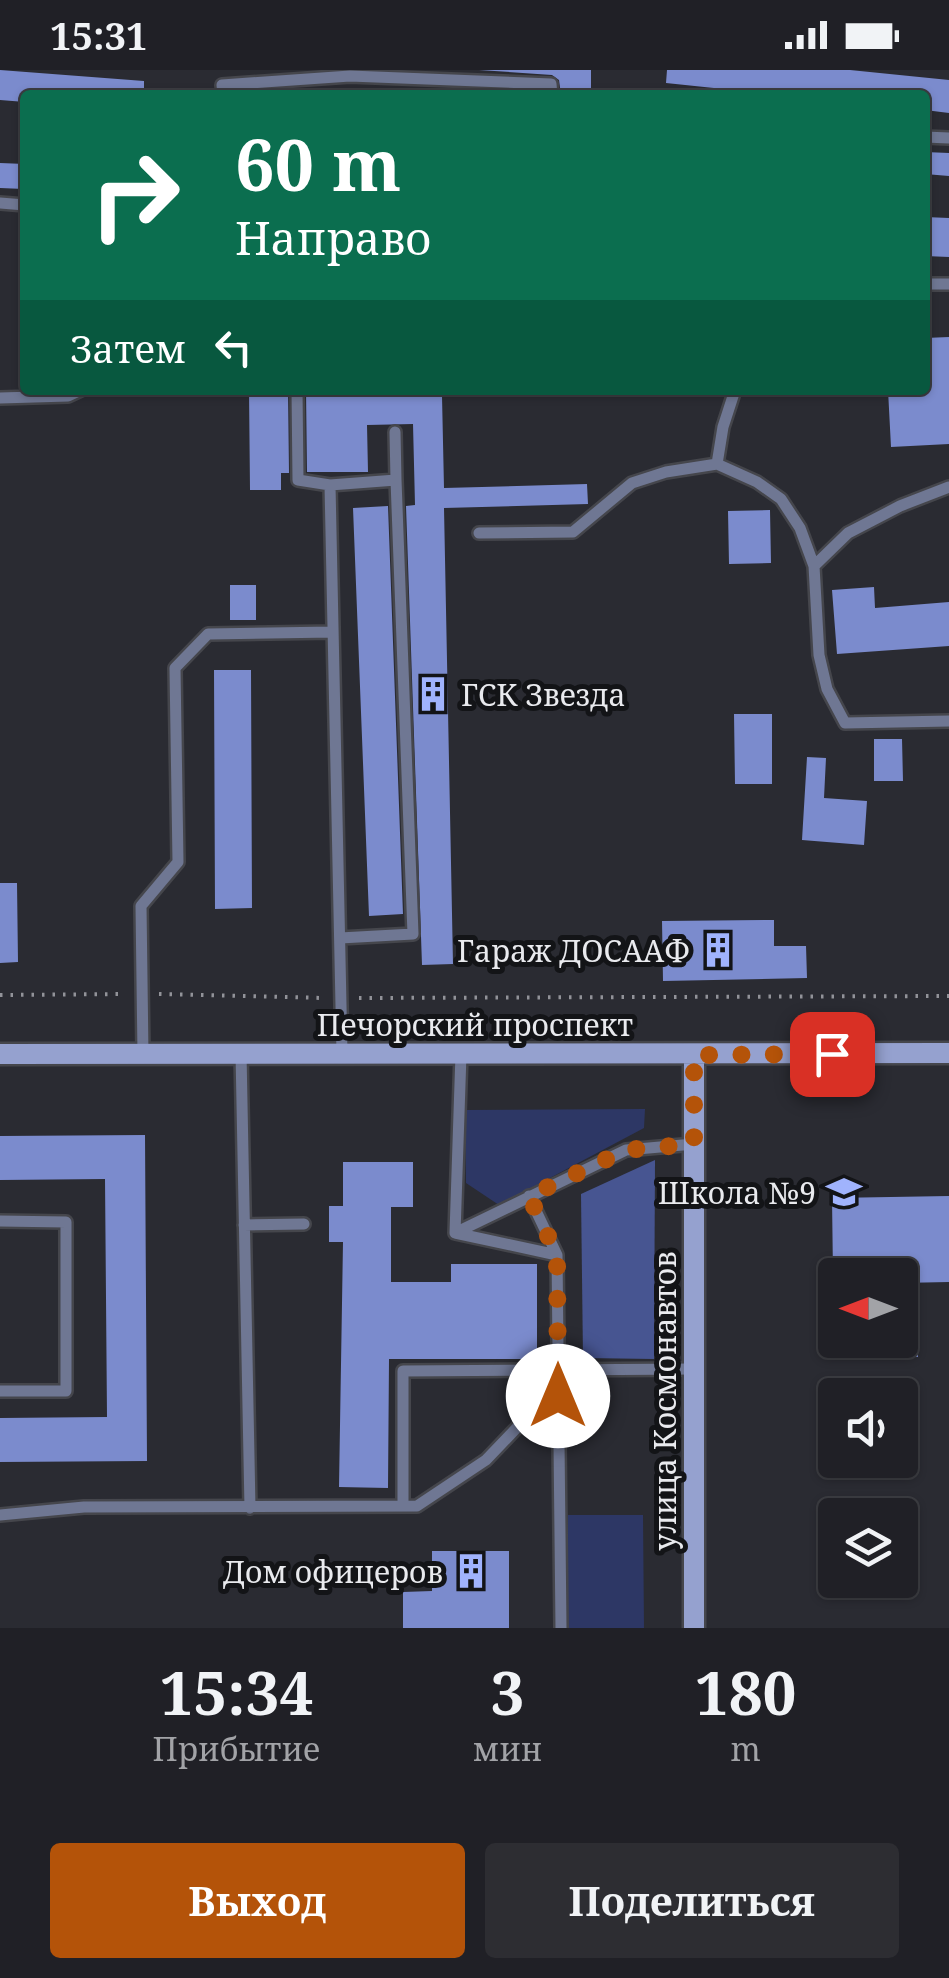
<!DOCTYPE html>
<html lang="ru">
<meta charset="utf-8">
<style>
:root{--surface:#202026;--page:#2d2d32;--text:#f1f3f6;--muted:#a2a3a7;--line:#3d3e43;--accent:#b45309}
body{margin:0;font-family:"Noto Serif",serif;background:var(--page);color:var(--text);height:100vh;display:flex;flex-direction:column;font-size:38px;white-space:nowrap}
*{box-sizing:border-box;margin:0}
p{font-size:32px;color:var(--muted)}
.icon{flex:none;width:55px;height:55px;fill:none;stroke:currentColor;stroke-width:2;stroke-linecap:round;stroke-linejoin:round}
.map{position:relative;height:1558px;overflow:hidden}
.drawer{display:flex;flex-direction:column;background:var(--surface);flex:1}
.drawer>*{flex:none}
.banner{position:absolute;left:20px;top:20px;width:910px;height:305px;border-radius:10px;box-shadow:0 2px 8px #0004,0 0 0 2px var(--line);background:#0b6e4f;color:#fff;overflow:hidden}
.needle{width:65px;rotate:270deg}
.fabs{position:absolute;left:818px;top:1188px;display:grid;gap:20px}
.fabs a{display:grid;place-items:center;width:100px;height:100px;border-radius:10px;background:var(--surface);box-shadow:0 2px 8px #0004,0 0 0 2px var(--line);font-size:50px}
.pin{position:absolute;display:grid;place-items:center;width:85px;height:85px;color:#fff;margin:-42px;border-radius:20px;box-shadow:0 5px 15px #0006}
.me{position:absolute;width:110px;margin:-55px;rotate:0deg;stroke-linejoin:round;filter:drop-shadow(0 0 8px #0008)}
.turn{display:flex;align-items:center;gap:35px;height:210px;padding:0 50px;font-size:45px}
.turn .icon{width:130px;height:130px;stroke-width:2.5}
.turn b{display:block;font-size:70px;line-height:85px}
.then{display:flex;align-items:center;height:95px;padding:0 50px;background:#0003;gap:20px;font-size:38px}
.eta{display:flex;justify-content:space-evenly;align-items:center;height:170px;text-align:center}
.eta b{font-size:60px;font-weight:700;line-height:70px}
.button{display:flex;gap:20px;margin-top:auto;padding:20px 50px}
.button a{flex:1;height:115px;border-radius:10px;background:var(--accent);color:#fff;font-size:40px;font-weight:700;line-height:115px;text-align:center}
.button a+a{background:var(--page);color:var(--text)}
.status{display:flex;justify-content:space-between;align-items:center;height:70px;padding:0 50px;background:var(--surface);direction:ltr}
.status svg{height:28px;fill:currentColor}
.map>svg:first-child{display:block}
.green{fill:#2d3765}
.forest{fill:#475591}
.building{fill:#7b8bcd}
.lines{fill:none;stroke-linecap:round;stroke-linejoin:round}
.service-casing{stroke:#45464c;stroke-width:16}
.secondary-casing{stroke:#45464c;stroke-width:25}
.path{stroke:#929399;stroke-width:4;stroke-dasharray:2.5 8;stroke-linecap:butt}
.service{stroke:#6f7793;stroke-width:11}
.secondary{stroke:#95a1cf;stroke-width:20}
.route{stroke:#b45309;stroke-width:18;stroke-dasharray:0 32.4}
.labels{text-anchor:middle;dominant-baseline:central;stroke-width:10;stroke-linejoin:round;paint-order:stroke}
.poi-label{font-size:30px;fill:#e9eaee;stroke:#131417;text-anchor:end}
.street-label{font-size:30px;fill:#e9eaee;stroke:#131417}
</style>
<div class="status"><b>15:31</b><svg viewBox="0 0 49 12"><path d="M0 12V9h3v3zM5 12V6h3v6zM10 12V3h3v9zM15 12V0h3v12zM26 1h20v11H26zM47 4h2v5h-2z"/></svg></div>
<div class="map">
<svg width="949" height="1558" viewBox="0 0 949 1558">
<rect width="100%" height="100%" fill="#2a2b32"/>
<!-- green -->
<path class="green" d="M 645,1039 L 644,1058 L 499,1135 L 466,1113 L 465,1040 Z
M 568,1445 L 643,1445 L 644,1558 L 568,1558 Z"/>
<!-- forest -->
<path class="forest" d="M 655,1090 L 654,1289 L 583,1288 L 581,1124 Z"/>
<!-- building -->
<path class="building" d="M 0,0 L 144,11 L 144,25 L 25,25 L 25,32 L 0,30 Z
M 479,0 L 591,0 L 591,25 L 561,25 L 559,10 L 552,5 Z
M 667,0 L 850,0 L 949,10 L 949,43 L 925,40 L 925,25 L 782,25 L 666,13 Z
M 925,82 L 949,83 L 949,106 L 925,104 Z
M 0,93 L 25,94 L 24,119 L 0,118 Z
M 925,147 L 949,148 L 949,187 L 925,186 Z
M 949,267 L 949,374 L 891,377 L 888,320 L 925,320 L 925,268 Z
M 249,320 L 288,320 L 289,403 L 281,403 L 281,420 L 250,420 Z
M 306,320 L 365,320 L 365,327 L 442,326 L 444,418 L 587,414 L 588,434 L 444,438 L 453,894 L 422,895 L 406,436 L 415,435 L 413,354 L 367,355 L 368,402 L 307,402 Z
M 388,436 L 403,844 L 369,846 L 353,438 Z
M 770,440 L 771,493 L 729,494 L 728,441 Z
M 230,515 L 256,515 L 256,550 L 230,550 Z
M 874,517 L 875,538 L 949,532 L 949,576 L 837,584 L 832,520 Z
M 214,600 L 251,600 L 252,838 L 215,839 Z
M 734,644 L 772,644 L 772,714 L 735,714 Z
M 874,669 L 902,669 L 903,711 L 874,711 Z
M 807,687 L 826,688 L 824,728 L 867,731 L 864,775 L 802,770 Z
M 0,813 L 17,813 L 18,892 L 0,893 Z
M 774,850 L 774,876 L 806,876 L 807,908 L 663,911 L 662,851 Z
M 145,1065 L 147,1391 L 0,1392 L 0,1348 L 107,1347 L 105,1109 L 0,1110 L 0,1066 Z
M 343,1092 L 413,1092 L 413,1137 L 391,1137 L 391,1212 L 451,1212 L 451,1194 L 537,1194 L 537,1289 L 389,1289 L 388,1418 L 339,1417 L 343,1172 L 329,1172 L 329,1136 L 343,1136 Z
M 949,1126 L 949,1212 L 900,1213 L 900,1205 L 833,1205 L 832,1128 Z
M 900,1261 L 918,1261 L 918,1287 L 837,1288 L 836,1270 L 900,1270 Z
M 432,1481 L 509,1481 L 509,1558 L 403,1558 L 403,1522 L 432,1521 Z"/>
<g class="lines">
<defs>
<path id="service" d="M 223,25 L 222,15 L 350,6 L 551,14 L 552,25
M 925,67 L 949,68
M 0,133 L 25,135
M 925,214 L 949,214
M 297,320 L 298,410 L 330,415 L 342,983
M 0,328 L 68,326 L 81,320
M 395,362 L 396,410
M 717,394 L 723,357 L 735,320
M 330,415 L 396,410 L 413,864 L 340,868
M 479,463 L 573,462 L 632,413 L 666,402 L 717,394 L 757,412 L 781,429 L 800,458 L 814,496 L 819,585 L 827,619 L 845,653 L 949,651
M 814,496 L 848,463 L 900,436 L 949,417
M 241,983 L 250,1438
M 143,984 L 141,836 L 178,792 L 175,598 L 208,564 L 332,562
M 461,984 L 455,1163 L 626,1080 L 694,1074
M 529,1126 L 557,1185 L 561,1558
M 0,1151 L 66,1152 L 66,1321 L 0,1321
M 244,1155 L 304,1154
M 455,1163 L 557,1185
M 403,1436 L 403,1301 L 694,1299
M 0,1445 L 84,1437 L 417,1436 L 486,1390 L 529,1345 L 558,1326"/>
<path id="secondary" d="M 0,984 L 949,983
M 694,985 L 694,1558"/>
</defs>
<!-- service casing -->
<use href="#service" class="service-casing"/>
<!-- secondary casing -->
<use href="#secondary" class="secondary-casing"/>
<!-- path -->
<path class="path" d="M 159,924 L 324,928
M 0,925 L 124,924
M 359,928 L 949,926"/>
<!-- service -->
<use href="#service" class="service"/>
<!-- secondary -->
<use href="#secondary" class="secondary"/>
</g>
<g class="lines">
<!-- route -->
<path class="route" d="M 558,1326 L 557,1185 L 529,1126 L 626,1080 L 694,1074 L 694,985 L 832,984"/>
</g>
<!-- icons -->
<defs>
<symbol id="building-bare" viewBox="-9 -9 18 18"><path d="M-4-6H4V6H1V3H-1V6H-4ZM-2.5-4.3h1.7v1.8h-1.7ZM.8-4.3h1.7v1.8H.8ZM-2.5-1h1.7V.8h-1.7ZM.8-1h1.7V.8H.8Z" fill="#a0b3fd" stroke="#131417" stroke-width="2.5" paint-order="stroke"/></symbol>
<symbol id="school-bare" viewBox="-9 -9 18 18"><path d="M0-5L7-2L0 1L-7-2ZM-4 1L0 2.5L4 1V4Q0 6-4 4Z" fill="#a0b3fd" stroke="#131417" stroke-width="2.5" paint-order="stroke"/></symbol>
</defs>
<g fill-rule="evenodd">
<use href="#building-bare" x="408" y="599" width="50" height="50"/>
<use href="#building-bare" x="693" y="855" width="50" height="50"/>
<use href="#school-bare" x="819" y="1097" width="50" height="50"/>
<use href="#building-bare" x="446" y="1476" width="50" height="50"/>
</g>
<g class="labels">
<!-- poi labels -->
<g class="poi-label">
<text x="461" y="624" text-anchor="start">ГСК Звезда</text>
<text x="690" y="880">Гараж ДОСААФ</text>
<text x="816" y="1122">Школа №9</text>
<text x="443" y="1501">Дом офицеров</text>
</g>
<!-- street labels -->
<g class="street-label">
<text x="475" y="954">Печорский проспект</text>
<text transform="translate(664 1331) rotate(-90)">улица Космонавтов</text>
</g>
</g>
</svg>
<div class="fabs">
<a><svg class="needle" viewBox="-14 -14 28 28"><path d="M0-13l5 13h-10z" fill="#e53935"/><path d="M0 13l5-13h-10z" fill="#a2a3a7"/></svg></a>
<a><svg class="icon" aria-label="sound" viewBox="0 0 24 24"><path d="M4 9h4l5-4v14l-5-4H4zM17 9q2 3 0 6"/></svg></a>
<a><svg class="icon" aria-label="layers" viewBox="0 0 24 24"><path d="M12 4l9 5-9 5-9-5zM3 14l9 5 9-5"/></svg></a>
</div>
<div class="pin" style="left:832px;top:984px;background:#d93025"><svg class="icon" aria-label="arrive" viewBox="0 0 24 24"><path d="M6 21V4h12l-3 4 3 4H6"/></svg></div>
<svg class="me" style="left:558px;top:1326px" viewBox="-20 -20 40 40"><circle r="19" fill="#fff"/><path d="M0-13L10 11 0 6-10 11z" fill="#b45309"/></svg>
<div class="banner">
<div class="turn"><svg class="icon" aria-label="right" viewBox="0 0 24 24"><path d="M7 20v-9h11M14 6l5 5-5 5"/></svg><div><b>60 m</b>Направо</div></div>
<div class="then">Затем<svg class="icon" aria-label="left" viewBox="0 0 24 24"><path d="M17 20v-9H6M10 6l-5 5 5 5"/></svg></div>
</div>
</div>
<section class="drawer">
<div class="eta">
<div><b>15:34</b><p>Прибытие</p></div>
<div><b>3</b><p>мин</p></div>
<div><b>180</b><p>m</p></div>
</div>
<div class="button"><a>Выход</a><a>Поделиться</a></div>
</section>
